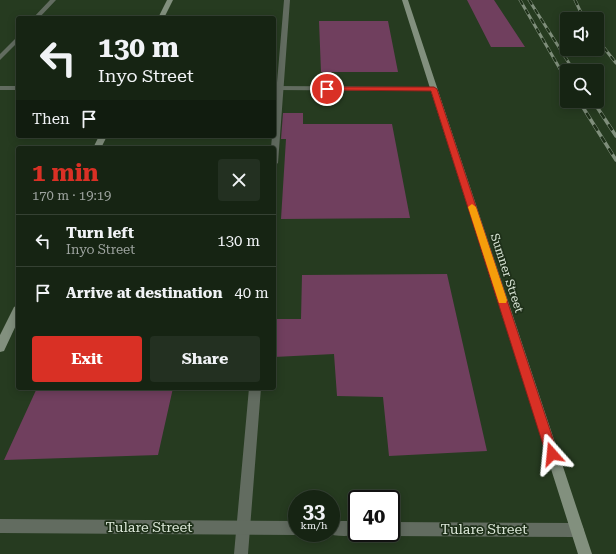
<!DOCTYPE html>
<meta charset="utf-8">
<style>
:root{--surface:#162413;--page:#233021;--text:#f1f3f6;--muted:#9ea4a0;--line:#354133;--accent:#d93025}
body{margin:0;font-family:"Roboto Serif",serif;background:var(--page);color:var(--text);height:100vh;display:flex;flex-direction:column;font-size:15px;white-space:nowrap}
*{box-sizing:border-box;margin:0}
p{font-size:13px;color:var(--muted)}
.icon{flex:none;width:22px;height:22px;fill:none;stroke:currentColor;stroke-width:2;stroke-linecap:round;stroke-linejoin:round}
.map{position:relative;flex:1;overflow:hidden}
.sheet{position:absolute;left:16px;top:146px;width:260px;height:244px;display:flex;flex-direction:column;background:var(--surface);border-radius:4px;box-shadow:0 2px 10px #0003,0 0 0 1px var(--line)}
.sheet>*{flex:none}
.top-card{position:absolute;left:16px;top:16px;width:260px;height:122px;border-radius:4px;box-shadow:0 2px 10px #0003,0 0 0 1px var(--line);background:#162413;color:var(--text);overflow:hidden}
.controls{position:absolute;left:560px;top:12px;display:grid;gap:8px}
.controls a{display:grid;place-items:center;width:44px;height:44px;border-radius:4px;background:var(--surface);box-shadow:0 2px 10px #0003,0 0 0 1px var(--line);font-size:20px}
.speed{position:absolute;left:288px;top:490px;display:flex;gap:8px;font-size:20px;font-weight:700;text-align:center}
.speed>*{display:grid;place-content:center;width:52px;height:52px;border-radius:50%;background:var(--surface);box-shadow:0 2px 10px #0003,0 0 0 1px var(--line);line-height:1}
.speed small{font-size:10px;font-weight:400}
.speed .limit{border:2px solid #111;border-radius:6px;background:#fff;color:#111}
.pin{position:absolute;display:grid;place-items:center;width:34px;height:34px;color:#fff;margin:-17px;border:2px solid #fff;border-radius:50%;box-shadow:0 1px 4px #0007}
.me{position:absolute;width:44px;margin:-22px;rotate:342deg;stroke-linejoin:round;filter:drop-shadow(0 0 3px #0008)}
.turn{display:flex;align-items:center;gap:14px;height:84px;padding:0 16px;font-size:18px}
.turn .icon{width:52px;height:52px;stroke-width:2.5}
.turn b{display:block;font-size:28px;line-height:34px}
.then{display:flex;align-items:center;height:38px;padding:0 16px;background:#0003;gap:8px;font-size:15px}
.round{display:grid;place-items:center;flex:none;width:42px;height:42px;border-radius:4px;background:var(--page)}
.overview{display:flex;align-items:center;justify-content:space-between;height:68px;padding:0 16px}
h1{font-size:24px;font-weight:700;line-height:30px;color:var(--accent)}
.button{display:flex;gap:8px;margin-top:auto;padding:8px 16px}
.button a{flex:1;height:46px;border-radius:4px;background:var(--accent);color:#fff;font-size:16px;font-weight:700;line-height:46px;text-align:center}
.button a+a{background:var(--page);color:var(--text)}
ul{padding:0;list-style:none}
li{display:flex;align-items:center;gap:12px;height:52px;padding:0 16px;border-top:1px solid var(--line)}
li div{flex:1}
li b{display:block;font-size:15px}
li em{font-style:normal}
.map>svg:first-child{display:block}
.built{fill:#263b20;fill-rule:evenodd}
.building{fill:#703f5e}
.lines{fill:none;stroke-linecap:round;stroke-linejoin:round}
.lane{fill:#626c60;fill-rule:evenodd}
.street{fill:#626c60;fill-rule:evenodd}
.secondary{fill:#82907e;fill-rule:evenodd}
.rail-far1-casing{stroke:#7f8e7b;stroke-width:3}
.rail-casing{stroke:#7f8e7b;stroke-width:3.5}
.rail-far1{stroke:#1e3019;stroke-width:2;stroke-dasharray:5.5;stroke-linecap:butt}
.rail{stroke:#1e3019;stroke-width:2.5;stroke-dasharray:7;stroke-linecap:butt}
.route{fill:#d93025;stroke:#8d1f18}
.slow{fill:#f59e0b}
.labels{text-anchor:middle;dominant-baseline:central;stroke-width:3.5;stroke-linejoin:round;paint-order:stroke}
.street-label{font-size:12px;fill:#d9e5d6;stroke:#1e3019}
.near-street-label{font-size:14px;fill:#d9e5d6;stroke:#1e3019}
</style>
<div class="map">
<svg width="616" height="554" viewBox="0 0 616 554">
<rect width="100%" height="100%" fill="#1e3019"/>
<!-- built -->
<path class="built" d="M 0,0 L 616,0 L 616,554 L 0,554 ZM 18,18 L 274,18 L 274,136 L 18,136 ZM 567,19 L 597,19 L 597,49 L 567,49 ZM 567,71 L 597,71 L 597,101 L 567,101 ZM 18,148 L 274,148 L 274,388 L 18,388 ZM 297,499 L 331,499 L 331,533 L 297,533 ZM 357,499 L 391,499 L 391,533 L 357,533 Z"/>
<!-- building -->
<path class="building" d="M 467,0 L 494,0 L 525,47 L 491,47 Z
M 319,21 L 388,21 L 398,72 L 321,72 Z
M 283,113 L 303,113 L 303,124 L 392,124 L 410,218 L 281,219 L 286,139 L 281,139 Z
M 447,274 L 487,451 L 389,456 L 383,397 L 337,396 L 334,354 L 274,357 L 274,319 L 301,319 L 302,275 Z
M 37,388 L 173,388 L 158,455 L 4,460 Z"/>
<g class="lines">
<!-- lane -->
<path class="lane" d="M 50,0 L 56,0 L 39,18 L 33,18 Z
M 284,0 L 290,0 L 278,163 L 274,166 L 274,148 L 271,148 L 272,136 L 274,136 L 274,118 Z
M 18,36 L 18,42 L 0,60 L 0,54 Z
M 249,388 L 261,388 L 248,554 L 234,554 Z"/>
<!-- street -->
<path class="street" d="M 0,86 L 18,86 L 18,90 L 0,90 Z
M 274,86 L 434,87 L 437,89 L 434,91 L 274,90 Z
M 0,519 L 297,521 L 297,533 L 302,533 L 297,535 L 0,533 Z
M 331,521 L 357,521 L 357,533 L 362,533 C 353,537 335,537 326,533 L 331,533 Z
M 391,522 L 577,523 L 582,525 L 584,530 L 582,535 L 577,537 L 391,536 L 385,533 L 391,533 Z"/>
<!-- secondary -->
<path class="secondary" d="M 167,0 L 173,0 L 164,18 L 158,18 Z
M 402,0 L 408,0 L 592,554 L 578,554 Z
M 99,136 L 107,136 L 101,148 L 93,148 Z
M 18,305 L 18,321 L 4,351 L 0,352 L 0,335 L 14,307 Z"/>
<defs>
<path id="rail-far1" d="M 520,0 L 567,81
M 529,0 L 574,71
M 575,0 L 584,19
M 597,39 L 616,63"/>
<path id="rail" d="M 579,101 L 616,160
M 593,101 L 616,136"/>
</defs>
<!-- rail-far1 casing -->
<use href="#rail-far1" class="rail-far1-casing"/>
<!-- rail casing -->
<use href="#rail" class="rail-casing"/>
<!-- rail-far1 -->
<use href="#rail-far1" class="rail-far1"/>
<!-- rail -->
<use href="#rail" class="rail"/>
</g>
<!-- route -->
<path class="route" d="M 325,87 L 434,87 L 437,89 L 558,454 L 557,458 L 552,460 L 548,458 L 546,454 L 431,91 L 327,90 L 325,90 Z"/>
<!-- slow -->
<path class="slow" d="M 472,204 L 476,207 L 507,300 L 506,303 L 499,303 L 498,300 L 468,207 Z"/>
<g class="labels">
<!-- street labels -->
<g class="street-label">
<text transform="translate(507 273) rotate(72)">Sumner Street</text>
</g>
<!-- near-street labels -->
<g class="near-street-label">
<text x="149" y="527">Tulare Street</text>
<text x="484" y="529">Tulare Street</text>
</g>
</g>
</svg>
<div class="controls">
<a><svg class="icon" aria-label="sound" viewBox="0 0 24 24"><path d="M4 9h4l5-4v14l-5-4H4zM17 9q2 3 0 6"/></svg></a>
<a><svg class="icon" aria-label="search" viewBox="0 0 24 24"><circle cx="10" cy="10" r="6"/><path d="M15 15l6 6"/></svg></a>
</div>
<div class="speed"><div>33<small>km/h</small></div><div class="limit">40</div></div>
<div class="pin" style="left:327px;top:89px;background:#d93025"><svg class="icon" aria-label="arrive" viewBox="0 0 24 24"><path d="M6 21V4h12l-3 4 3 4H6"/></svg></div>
<svg class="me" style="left:552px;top:454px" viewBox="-20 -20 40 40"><path d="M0-17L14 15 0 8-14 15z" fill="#d93025" stroke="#fff" stroke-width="4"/></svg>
<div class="top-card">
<div class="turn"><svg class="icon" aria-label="left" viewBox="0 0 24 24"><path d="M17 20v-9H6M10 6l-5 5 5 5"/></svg><div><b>130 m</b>Inyo Street</div></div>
<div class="then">Then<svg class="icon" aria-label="arrive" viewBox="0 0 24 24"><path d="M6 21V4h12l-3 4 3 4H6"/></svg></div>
</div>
<section class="sheet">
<div class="overview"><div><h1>1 min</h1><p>170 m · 19:19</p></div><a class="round"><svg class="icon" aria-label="close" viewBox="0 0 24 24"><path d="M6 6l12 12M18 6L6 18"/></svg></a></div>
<ul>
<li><svg class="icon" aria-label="left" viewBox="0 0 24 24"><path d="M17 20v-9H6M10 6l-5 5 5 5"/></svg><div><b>Turn left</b><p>Inyo Street</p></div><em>130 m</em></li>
<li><svg class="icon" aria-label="arrive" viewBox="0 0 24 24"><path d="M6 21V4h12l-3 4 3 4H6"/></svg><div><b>Arrive at destination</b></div><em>40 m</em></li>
</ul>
<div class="button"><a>Exit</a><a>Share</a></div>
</section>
</div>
